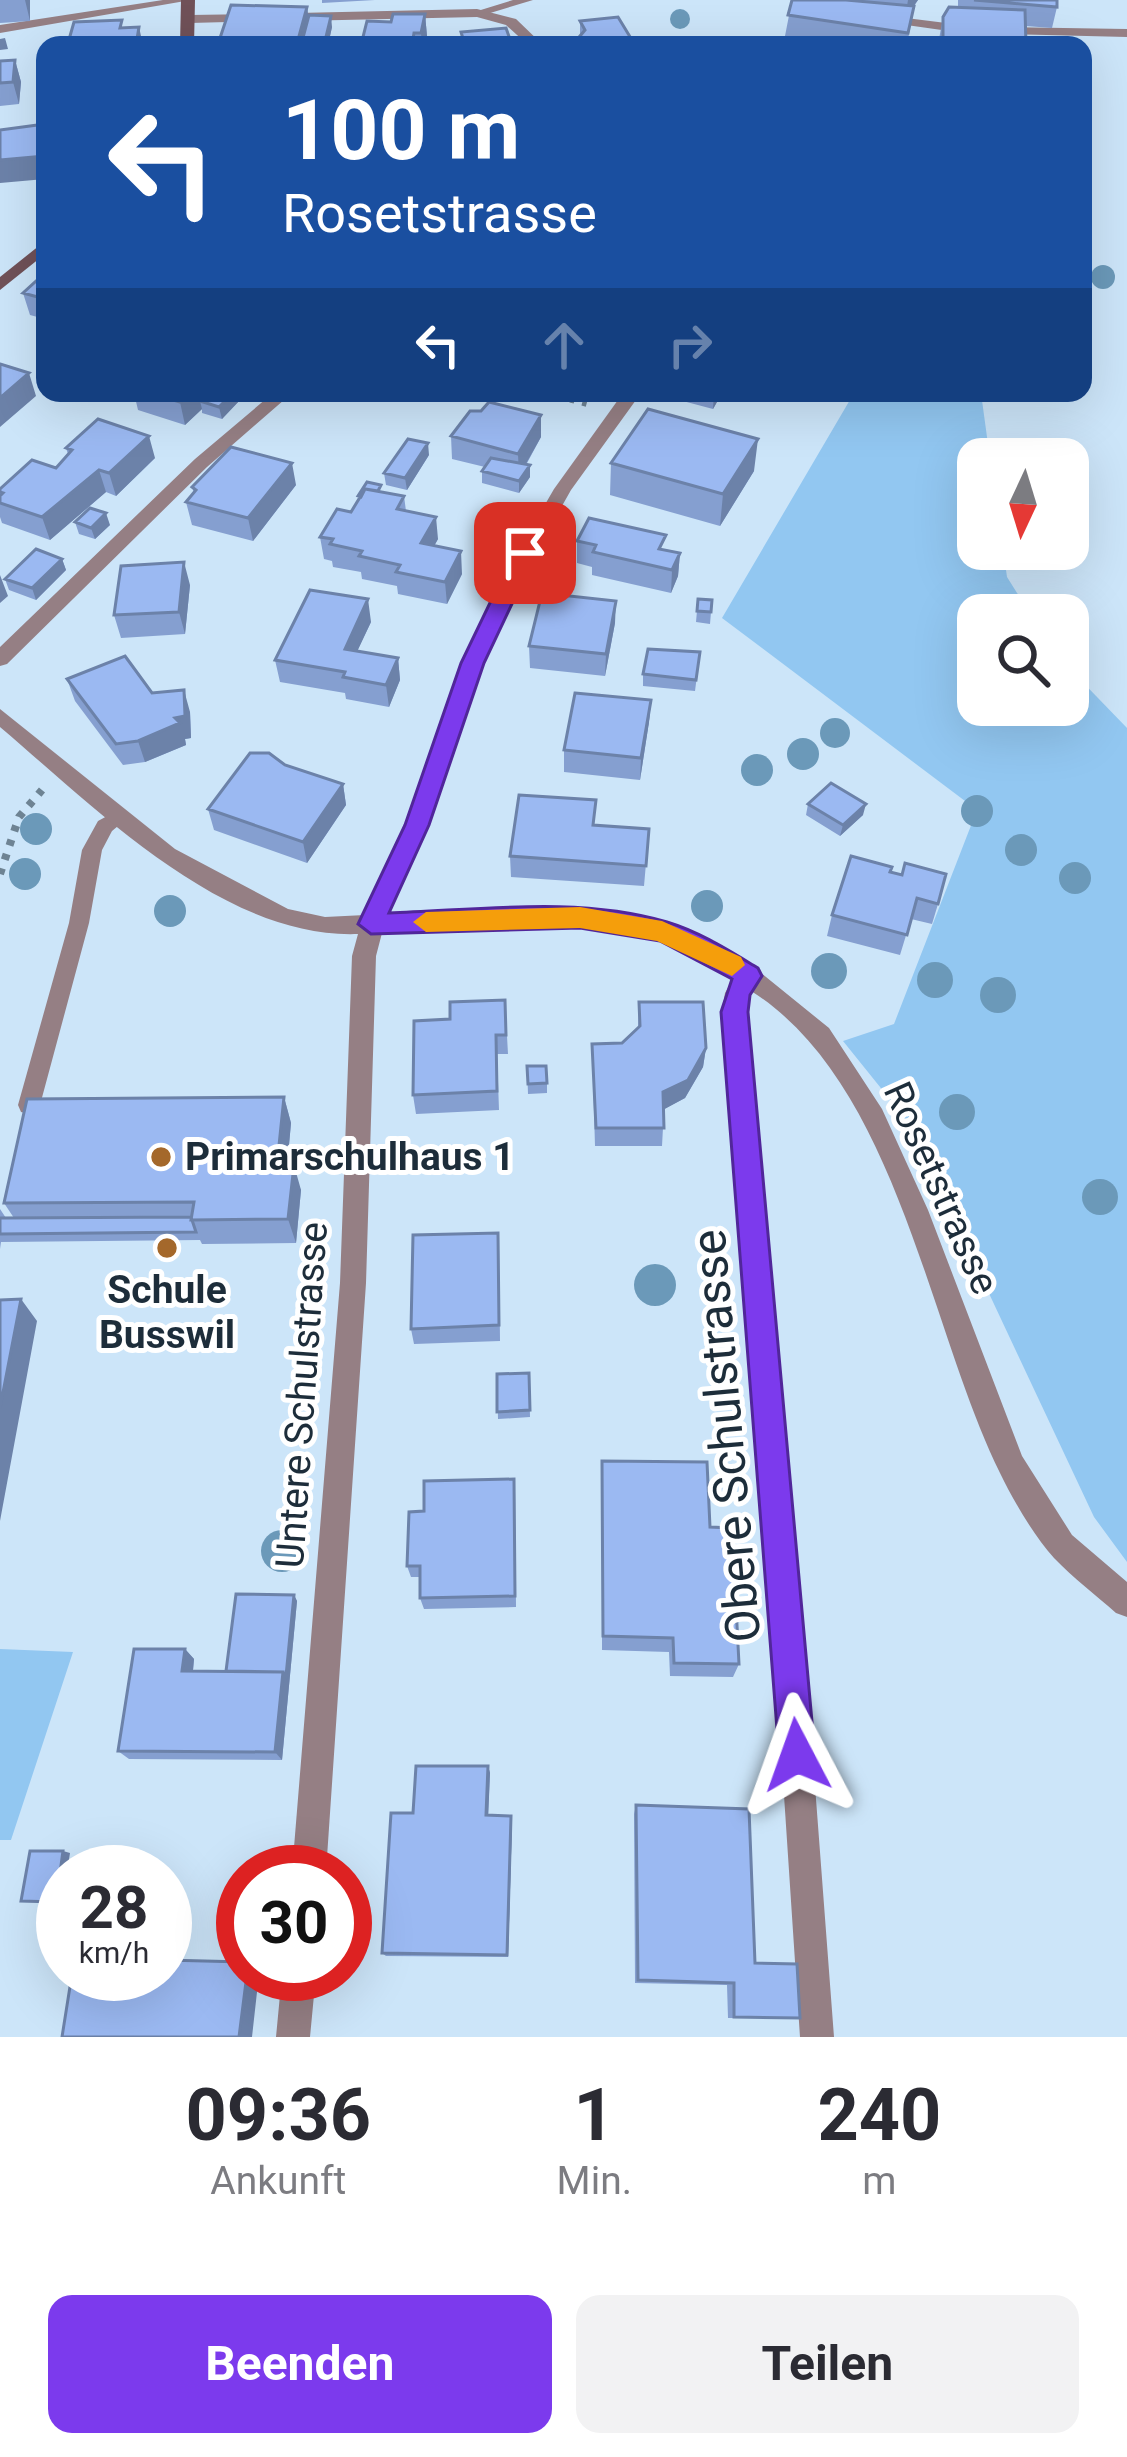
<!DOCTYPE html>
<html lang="de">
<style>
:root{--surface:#fff;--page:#f2f2f3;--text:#2b2b33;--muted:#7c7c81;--accent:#7c3aed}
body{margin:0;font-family:Roboto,sans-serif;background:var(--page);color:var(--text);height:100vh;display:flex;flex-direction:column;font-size:45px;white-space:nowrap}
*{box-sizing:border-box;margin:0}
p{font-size:39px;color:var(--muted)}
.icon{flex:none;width:66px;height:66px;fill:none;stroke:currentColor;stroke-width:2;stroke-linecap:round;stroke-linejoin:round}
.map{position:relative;height:2037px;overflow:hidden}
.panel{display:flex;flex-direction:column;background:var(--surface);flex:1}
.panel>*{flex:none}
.hud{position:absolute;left:36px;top:36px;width:1056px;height:366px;border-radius:24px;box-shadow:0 12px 48px #0002;background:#1a4fa0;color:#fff;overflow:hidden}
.needle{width:78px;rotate:184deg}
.buttons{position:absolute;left:957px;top:438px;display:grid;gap:24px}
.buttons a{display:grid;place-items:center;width:132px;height:132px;border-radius:24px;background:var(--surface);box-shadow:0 12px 48px #0002;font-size:60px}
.speed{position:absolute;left:36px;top:1845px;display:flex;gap:24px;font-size:60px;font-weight:700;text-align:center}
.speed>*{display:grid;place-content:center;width:156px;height:156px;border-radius:50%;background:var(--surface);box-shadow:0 12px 48px #0002;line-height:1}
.speed small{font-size:30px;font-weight:400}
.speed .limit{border:18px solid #d22;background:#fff;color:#111}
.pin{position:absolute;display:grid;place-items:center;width:102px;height:102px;color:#fff;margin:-51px;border-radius:24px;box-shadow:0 6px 18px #0006}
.me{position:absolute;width:132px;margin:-66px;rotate:356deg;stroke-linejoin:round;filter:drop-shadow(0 0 9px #0008)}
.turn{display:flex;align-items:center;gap:42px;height:252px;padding:0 48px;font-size:54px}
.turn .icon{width:156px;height:156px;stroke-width:2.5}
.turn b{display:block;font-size:84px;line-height:102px}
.lanes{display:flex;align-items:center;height:114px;padding:0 48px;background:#0003;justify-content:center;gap:60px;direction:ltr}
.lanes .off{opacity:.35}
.eta{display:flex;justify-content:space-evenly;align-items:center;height:204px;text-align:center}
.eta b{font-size:72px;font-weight:700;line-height:84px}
.primary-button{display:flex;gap:24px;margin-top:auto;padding:24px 48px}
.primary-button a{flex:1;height:138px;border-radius:24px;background:var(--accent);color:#fff;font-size:48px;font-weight:700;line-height:138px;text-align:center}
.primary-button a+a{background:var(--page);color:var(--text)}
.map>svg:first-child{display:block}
.green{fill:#92c7f1}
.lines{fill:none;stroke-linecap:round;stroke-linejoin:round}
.path-far1{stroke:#6e8393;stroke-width:6;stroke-dasharray:4.5 8;stroke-linecap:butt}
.path{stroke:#6e8393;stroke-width:8;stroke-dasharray:6 9;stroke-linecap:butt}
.lane{fill:#957f84;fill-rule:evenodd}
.street{fill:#957f84;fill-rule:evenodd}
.secondary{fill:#705158;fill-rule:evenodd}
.tree{fill:#6b99b9}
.wall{fill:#859fd0}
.shaded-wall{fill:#6c82a9}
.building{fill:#9bb9f2;stroke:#6c82a9;stroke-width:3}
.route{fill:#7c3aed;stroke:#51269a;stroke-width:3}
.slow{fill:#f59e0b}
.poi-dot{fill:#a4682b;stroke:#fff;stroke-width:4.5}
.labels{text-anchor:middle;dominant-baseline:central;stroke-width:10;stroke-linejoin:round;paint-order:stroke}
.poi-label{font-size:39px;font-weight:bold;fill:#1d2d3a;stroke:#fff;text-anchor:start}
.street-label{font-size:39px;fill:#1d2d3a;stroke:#fff}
.near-street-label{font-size:48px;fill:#1d2d3a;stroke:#fff}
</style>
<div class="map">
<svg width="1127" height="2037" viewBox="0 0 1127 2037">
<rect width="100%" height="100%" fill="#cce5f9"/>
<!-- green -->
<path class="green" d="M 854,393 L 981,393 L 990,459 L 978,459 L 978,549 L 1003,549 L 1007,577 L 1031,615 L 978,615 L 978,705 L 1068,705 L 1068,667 L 1127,728 L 1127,1562 L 1094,1517 L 909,1123 L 843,1041 L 894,1024 L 977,810 L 722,618 Z
M 0,1649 L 73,1652 L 11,1840 L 0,1840 Z"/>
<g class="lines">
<!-- path-far1 -->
<path class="path-far1" d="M 546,393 L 587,404"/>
<!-- path -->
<path class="path" d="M 0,874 L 19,817 L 42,790"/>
<!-- lane -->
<path class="lane" d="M 163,0 L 191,0 L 0,33 L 0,25 Z
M 513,0 L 533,0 L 477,17 L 471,13 Z
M 882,15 L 970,26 L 976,30 L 970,34 L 878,21 L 876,19 Z
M 998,27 L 1127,29 L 1127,37 L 1002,34 L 996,30 Z
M 120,809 L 130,816 L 112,831 L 102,850 L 89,923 L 40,1105 L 37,1112 L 29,1114 L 21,1112 L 18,1105 L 69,923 L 82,850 L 98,821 Z"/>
<!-- street -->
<path class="street" d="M 477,9 L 516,19 L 543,45 L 528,45 L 506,25 L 477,17 L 297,21 L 290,17 L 297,13 Z
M 257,14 L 264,18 L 262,21 L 190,23 L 183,19 L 190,15 Z
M 273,393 L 292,393 L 207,467 L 7,664 L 0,666 L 0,647 L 195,459 Z
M 623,393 L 641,393 L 571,490 L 514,591 L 482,662 L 430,820 L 388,915 L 580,908 L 662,922 L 705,938 L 756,969 L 829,1028 L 882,1109 L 928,1210 L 1022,1456 L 1072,1535 L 1127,1582 L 1127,1617 L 1116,1613 C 1096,1595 1073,1578 1054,1558 C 1034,1536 1013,1500 1000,1473 C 928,1327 897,1083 751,991 L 746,1012 L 802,1614 L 834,2037 L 800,2037 L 772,1614 L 722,1012 L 725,993 L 733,979 C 710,965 686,947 660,940 C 571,915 472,930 382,933 L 376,956 L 366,1283 L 326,1872 L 292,1872 L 340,1283 L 352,956 L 358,934 C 224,939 97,809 0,727 L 0,709 L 175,849 L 288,909 L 325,917 L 365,915 L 408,820 L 462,662 L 495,591 L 554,489 Z
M 282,1974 L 316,1974 L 310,2037 L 276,2037 Z"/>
<!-- secondary -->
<path class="secondary" d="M 181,0 L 195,0 L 194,45 L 180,45 Z
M 45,241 L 45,254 L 0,290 L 0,277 Z"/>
</g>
<!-- trees -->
<g class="tree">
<circle cx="680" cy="19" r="10"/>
<circle cx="1103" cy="277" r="12"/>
<circle cx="835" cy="733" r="15"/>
<circle cx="803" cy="754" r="16"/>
<circle cx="757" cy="770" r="16"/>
<circle cx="977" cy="811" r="16"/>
<circle cx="36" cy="829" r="16"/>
<circle cx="1021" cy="850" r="16"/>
<circle cx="25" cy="874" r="16"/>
<circle cx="1075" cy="878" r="16"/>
<circle cx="707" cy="906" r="16"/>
<circle cx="170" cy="911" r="16"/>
<circle cx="829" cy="971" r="18"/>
<circle cx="935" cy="980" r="18"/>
<circle cx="998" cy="995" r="18"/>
<circle cx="957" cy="1112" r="18"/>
<circle cx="1100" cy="1197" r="18"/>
<circle cx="655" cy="1285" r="21"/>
<circle cx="282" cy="1551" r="21"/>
</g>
<!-- wall -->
<path class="wall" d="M 0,0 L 30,0 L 30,21 L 0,23 Z
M 322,0 L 375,0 L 322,3 Z
M 792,0 L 918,0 L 914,6 L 907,45 L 841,45 L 785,36 Z
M 958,0 L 1057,0 L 1057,7 L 1052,28 L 1026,26 L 1026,45 L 938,45 L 943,17 L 958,7 Z
M 307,7 L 308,17 L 332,27 L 328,45 L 221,45 L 220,38 Z
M 425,14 L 427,36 L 425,45 L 361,45 L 391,22 Z
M 580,21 L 635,45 L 580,45 Z
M 15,60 L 21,82 L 19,104 L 0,106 L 0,61 Z
M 45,273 L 45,319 L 30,315 L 23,293 Z
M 134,393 L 239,393 L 240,400 L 222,419 L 202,413 L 202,409 L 185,425 L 138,410 Z
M 680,393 L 722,393 L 713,409 L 679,400 Z
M 541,415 L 541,437 L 526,465 L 530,477 L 519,493 L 482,483 L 482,471 L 485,467 L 452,459 L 451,436 Z
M 66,448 L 155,458 L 116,496 L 106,492 L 50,540 L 2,523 L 0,517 L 0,489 L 56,468 L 68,454 Z
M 429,455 L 407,490 L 386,485 L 384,473 Z
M 611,463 L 754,471 L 720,526 L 610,495 Z
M 296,485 L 253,541 L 192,525 L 186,502 L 194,493 L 192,487 Z
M 382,492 L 404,496 L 406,511 L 438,539 L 434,546 L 462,574 L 447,604 L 398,594 L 397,586 L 362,579 L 361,572 L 333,567 L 332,561 L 324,559 L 320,537 L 351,512 L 359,500 L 358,496 Z
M 75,522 L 110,525 L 95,539 L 79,534 Z
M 577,541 L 680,553 L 678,576 L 671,593 L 592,575 L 592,567 L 577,563 Z
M 62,559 L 66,570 L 36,600 L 9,590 L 5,579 Z
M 190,585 L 185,634 L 121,638 L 114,615 Z
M 698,599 L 712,600 L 710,624 L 696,622 Z
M 371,622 L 357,651 L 398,658 L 400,680 L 389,707 L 346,699 L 345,693 L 280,682 L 275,660 Z
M 615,623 L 605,676 L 530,668 L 529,646 Z
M 700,652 L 695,691 L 643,686 L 643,674 Z
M 67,679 L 152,693 L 190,712 L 191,738 L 185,739 L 186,745 L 145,762 L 123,765 L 75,701 Z
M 651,700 L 649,722 L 640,780 L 564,772 L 564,750 Z
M 285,765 L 343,784 L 346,805 L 307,863 L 214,830 L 208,809 Z
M 808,804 L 863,815 L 840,836 L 806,815 Z
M 595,825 L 649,829 L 644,886 L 511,877 L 510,856 Z
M 890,872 L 938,904 L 932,924 L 911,919 L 900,955 L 827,936 L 832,915 Z
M 505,1000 L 508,1054 L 497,1054 L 499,1110 L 416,1114 L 413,1095 L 450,1019 Z
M 639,1002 L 706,1048 L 703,1067 L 685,1098 L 664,1109 L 662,1146 L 595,1146 L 592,1044 L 622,1043 L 638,1028 Z
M 527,1066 L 547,1083 L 547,1093 L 528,1094 Z
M 284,1097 L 291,1123 L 287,1165 L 301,1190 L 296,1243 L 202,1244 L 200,1240 L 1,1242 L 0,1249 L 0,1209 L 6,1218 L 14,1218 L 4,1203 Z
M 499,1250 L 500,1341 L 414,1344 L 411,1329 Z
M 529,1373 L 530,1417 L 498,1419 L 497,1374 Z
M 602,1461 L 710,1527 L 739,1664 L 733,1677 L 670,1676 L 669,1652 L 602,1650 Z
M 515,1491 L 516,1607 L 424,1609 L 420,1598 L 420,1577 L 411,1577 L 407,1566 L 424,1511 Z
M 294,1595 L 297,1601 L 282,1760 L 129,1759 L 118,1751 L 185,1649 L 194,1659 L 193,1671 L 226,1671 Z
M 488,1766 L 490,1773 L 488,1815 L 511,1816 L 512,1822 L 508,1957 L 386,1956 L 382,1953 L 413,1813 Z
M 636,1805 L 755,1963 L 800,2018 L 728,2018 L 727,1985 L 635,1983 L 634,1814 Z"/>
<!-- shaded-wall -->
<path class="shaded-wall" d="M 25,0 L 30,0 L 30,21 Z
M 908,0 L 918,0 L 905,18 Z
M 307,7 L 310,28 L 305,45 L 299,45 L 298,40 Z
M 425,14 L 427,36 L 425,45 L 422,45 L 421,33 Z
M 331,16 L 332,27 L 328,45 L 324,45 Z
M 139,27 L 143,45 L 136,45 Z
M 5,38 L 8,49 L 0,50 L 0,39 Z
M 15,60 L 21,82 L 19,104 L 13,82 Z
M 45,156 L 45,179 L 0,183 L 0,160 Z
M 29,373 L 36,396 L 0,427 L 0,398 Z
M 190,393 L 219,393 L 200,401 L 202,409 L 185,425 L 180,402 Z
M 233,393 L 239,393 L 240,400 L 222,419 L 219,407 Z
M 714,393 L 722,393 L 713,409 Z
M 541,415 L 541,437 L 519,476 L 518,454 Z
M 149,436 L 155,458 L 116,496 L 109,473 Z
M 758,439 L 754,471 L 720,526 L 723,494 Z
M 428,443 L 429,455 L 407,490 L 405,478 Z
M 292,463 L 296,485 L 253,541 L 248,518 Z
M 530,465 L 530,477 L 519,493 L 519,481 Z
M 99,470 L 106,492 L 50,540 L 42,517 Z
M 106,513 L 110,525 L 95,539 L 91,528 Z
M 436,517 L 438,539 L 423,566 L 421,543 Z
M 461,551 L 462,574 L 447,604 L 445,582 Z
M 680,553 L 678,576 L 671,593 L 672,570 Z
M 62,559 L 66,570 L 36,600 L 32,588 Z
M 184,562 L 190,585 L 185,634 L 179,612 Z
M 0,575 L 8,596 L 0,603 Z
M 368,599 L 371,622 L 348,671 L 345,649 Z
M 616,601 L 615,623 L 605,676 L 606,654 Z
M 398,658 L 400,680 L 389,707 L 386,685 Z
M 184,690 L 190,712 L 191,738 L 185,739 L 186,745 L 145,762 L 138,741 L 175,718 Z
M 651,700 L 649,722 L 640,780 L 641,758 Z
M 343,784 L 346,805 L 307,863 L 303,842 Z
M 866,804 L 863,815 L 840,836 L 843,825 Z
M 706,1048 L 703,1067 L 685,1098 L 661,1111 L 663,1092 Z
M 284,1097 L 291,1123 L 285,1190 L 277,1165 Z
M 294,1165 L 301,1190 L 296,1243 L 288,1219 Z
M 21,1299 L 37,1321 L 0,1521 L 0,1408 Z
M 294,1595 L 297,1601 L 282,1760 L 275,1752 L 283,1672 Z
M 185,1649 L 194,1659 L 192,1680 L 182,1671 Z
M 488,1766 L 490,1773 L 488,1821 L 486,1815 Z
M 511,1816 L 512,1822 L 508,1957 L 507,1955 Z
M 63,1851 L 70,1853 L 67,1872 L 63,1872 L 62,1904 L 56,1902 Z
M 247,1974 L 259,1974 L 252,2037 L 239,2037 Z"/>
<!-- building -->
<path class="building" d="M 792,0 L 846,0 L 914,6 L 908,33 L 788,15 Z
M 974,0 L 1057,0 L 1057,7 Z
M 231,5 L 307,7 L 298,40 L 220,38 Z
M 949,7 L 1025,10 L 1026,45 L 943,45 L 943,17 Z
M 393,14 L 425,14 L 421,33 L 414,33 L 412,45 L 361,45 L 367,21 L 391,22 Z
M 309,15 L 331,16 L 324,45 L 301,45 Z
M 618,17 L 635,45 L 589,45 L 580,36 L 585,30 L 580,21 Z
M 122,20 L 120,28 L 139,27 L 136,45 L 68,43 L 74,22 Z
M 506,28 L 512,45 L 465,45 L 461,32 Z
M 15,60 L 13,82 L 0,83 L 0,61 Z
M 45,124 L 45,156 L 0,160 L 0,130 Z
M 45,273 L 45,299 L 23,293 Z
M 0,364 L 29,373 L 0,398 Z
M 150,393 L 190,393 L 180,402 Z
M 208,393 L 233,393 L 219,407 L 200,401 Z
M 489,402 L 541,415 L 518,454 L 451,436 L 470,411 L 481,411 Z
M 648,409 L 758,439 L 723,494 L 611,463 Z
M 98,419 L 149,436 L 109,473 L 99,470 L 42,517 L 0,503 L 0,496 L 3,493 L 0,492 L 0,489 L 32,460 L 56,468 L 72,450 L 66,448 Z
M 408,439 L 428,443 L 405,478 L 384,473 Z
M 231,447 L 292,463 L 248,518 L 186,502 L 196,490 L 192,487 Z
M 491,458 L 530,465 L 519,481 L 482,471 Z
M 367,482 L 381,485 L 378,491 L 365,489 L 361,497 L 358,496 Z
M 365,489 L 404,496 L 397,509 L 436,517 L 421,543 L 461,551 L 445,582 L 396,572 L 400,565 L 359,556 L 362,551 L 330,544 L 333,539 L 320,537 L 337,509 L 351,512 Z
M 90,508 L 106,513 L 91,528 L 75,522 Z
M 589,518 L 666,535 L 659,549 L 680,553 L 672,570 L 593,552 L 596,545 L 577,541 Z
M 36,549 L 62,559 L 32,588 L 5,579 Z
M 184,562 L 179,612 L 114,615 L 121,566 Z
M 310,590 L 368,599 L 345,649 L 398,658 L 386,685 L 343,677 L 345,672 L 275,660 Z
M 542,593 L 616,601 L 606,654 L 529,646 Z
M 698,599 L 712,600 L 711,612 L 697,611 Z
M 648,649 L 700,652 L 696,680 L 643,674 Z
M 125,656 L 152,693 L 184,690 L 185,716 L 175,718 L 180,723 L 138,741 L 116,744 L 67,679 Z
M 575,693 L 651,700 L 641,758 L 564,750 Z
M 250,753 L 269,753 L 285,765 L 343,784 L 303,842 L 208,809 Z
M 831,783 L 866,804 L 843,825 L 808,804 Z
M 519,795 L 596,800 L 593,825 L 649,829 L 646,866 L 510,856 Z
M 851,856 L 892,867 L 890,872 L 902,875 L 905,863 L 946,874 L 938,904 L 917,898 L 907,935 L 832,915 Z
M 505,1000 L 506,1035 L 496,1035 L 497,1091 L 413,1095 L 414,1021 L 450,1019 L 450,1002 Z
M 639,1002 L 703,1002 L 706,1048 L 688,1080 L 663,1092 L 664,1128 L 596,1128 L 592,1044 L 622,1043 L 640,1026 Z
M 527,1066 L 546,1066 L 547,1083 L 528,1084 Z
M 284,1097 L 277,1165 L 294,1165 L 288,1219 L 191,1220 L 194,1202 L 4,1203 L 27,1099 Z
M 191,1217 L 196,1232 L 0,1234 L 0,1218 Z
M 498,1233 L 499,1325 L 411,1329 L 413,1235 Z
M 21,1299 L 0,1408 L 0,1300 Z
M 529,1373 L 530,1410 L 497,1412 L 497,1374 Z
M 602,1461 L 707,1462 L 710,1527 L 732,1528 L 739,1664 L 674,1663 L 673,1638 L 603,1636 Z
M 514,1479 L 515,1596 L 420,1598 L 420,1566 L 407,1566 L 409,1512 L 424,1511 L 424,1481 Z
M 236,1594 L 294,1595 L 286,1676 L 283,1672 L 226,1671 Z
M 134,1649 L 185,1649 L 182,1671 L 283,1672 L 275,1752 L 118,1751 Z
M 416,1766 L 488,1766 L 486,1815 L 511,1816 L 507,1955 L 382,1953 L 391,1813 L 413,1813 Z
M 636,1805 L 749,1809 L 755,1963 L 797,1964 L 800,2018 L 734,2017 L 734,1983 L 638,1980 Z
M 30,1851 L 63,1851 L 56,1902 L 21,1901 Z
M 165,1960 L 243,1962 L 243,1974 L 247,1974 L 239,2037 L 62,2037 L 72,1974 L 165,1974 Z"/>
<!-- route -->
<path class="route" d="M 525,546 L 536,553 L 484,663 L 429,825 L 389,913 C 480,910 579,896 667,922 C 700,932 728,950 758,968 L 762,976 L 750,995 L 748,1012 L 815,1755 L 810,1768 L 797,1773 L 784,1768 L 779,1755 L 721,1012 L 732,979 L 660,941 L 580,928 L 371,934 L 358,924 L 405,825 L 461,663 L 514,553 Z"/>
<!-- slow -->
<path class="slow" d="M 580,907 L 662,921 L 741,957 L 745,965 L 732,976 L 657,941 L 580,928 L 426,932 L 413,922 L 426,912 Z"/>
<!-- markers -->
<g class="poi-dot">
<circle cx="161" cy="1157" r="12"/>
<circle cx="167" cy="1248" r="12"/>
</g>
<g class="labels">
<!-- poi labels -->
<g class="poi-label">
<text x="185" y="1157">Primarschulhaus 1</text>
<text x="167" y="1290" text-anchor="middle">Schule<tspan x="167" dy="45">Busswil</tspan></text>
</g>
<!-- street labels -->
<g class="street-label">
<text transform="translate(941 1188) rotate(66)">Rosetstrasse</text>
<text transform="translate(302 1395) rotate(-86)">Untere Schulstrasse</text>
</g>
<!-- near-street labels -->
<g class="near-street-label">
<text transform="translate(726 1436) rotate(-95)">Obere Schulstrasse</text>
</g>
</g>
</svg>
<div class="buttons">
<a><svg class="needle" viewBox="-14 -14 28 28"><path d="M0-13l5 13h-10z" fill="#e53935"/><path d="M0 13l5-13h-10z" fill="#7c7c81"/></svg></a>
<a><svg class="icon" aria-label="search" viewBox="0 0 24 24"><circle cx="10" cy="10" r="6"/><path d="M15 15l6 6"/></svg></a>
</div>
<div class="speed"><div>28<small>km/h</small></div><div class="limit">30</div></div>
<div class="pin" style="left:525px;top:553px;background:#d93025"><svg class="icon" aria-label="arrive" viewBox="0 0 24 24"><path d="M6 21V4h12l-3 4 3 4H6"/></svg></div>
<svg class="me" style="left:797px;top:1755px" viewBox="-20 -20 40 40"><path d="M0-17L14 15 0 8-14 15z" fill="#7c3aed" stroke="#fff" stroke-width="4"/></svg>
<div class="hud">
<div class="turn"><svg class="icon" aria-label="left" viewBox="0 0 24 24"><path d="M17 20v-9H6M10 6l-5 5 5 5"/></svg><div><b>100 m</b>Rosetstrasse</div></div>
<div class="lanes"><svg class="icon" aria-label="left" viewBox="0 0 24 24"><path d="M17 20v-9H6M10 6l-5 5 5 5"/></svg><svg class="icon off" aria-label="ahead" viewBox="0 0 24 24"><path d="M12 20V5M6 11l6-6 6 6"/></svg><svg class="icon off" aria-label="right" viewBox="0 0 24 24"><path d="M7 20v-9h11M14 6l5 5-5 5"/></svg></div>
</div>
</div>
<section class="panel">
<div class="eta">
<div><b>09:36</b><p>Ankunft</p></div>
<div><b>1</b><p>Min.</p></div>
<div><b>240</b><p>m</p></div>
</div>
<div class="primary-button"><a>Beenden</a><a>Teilen</a></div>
</section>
